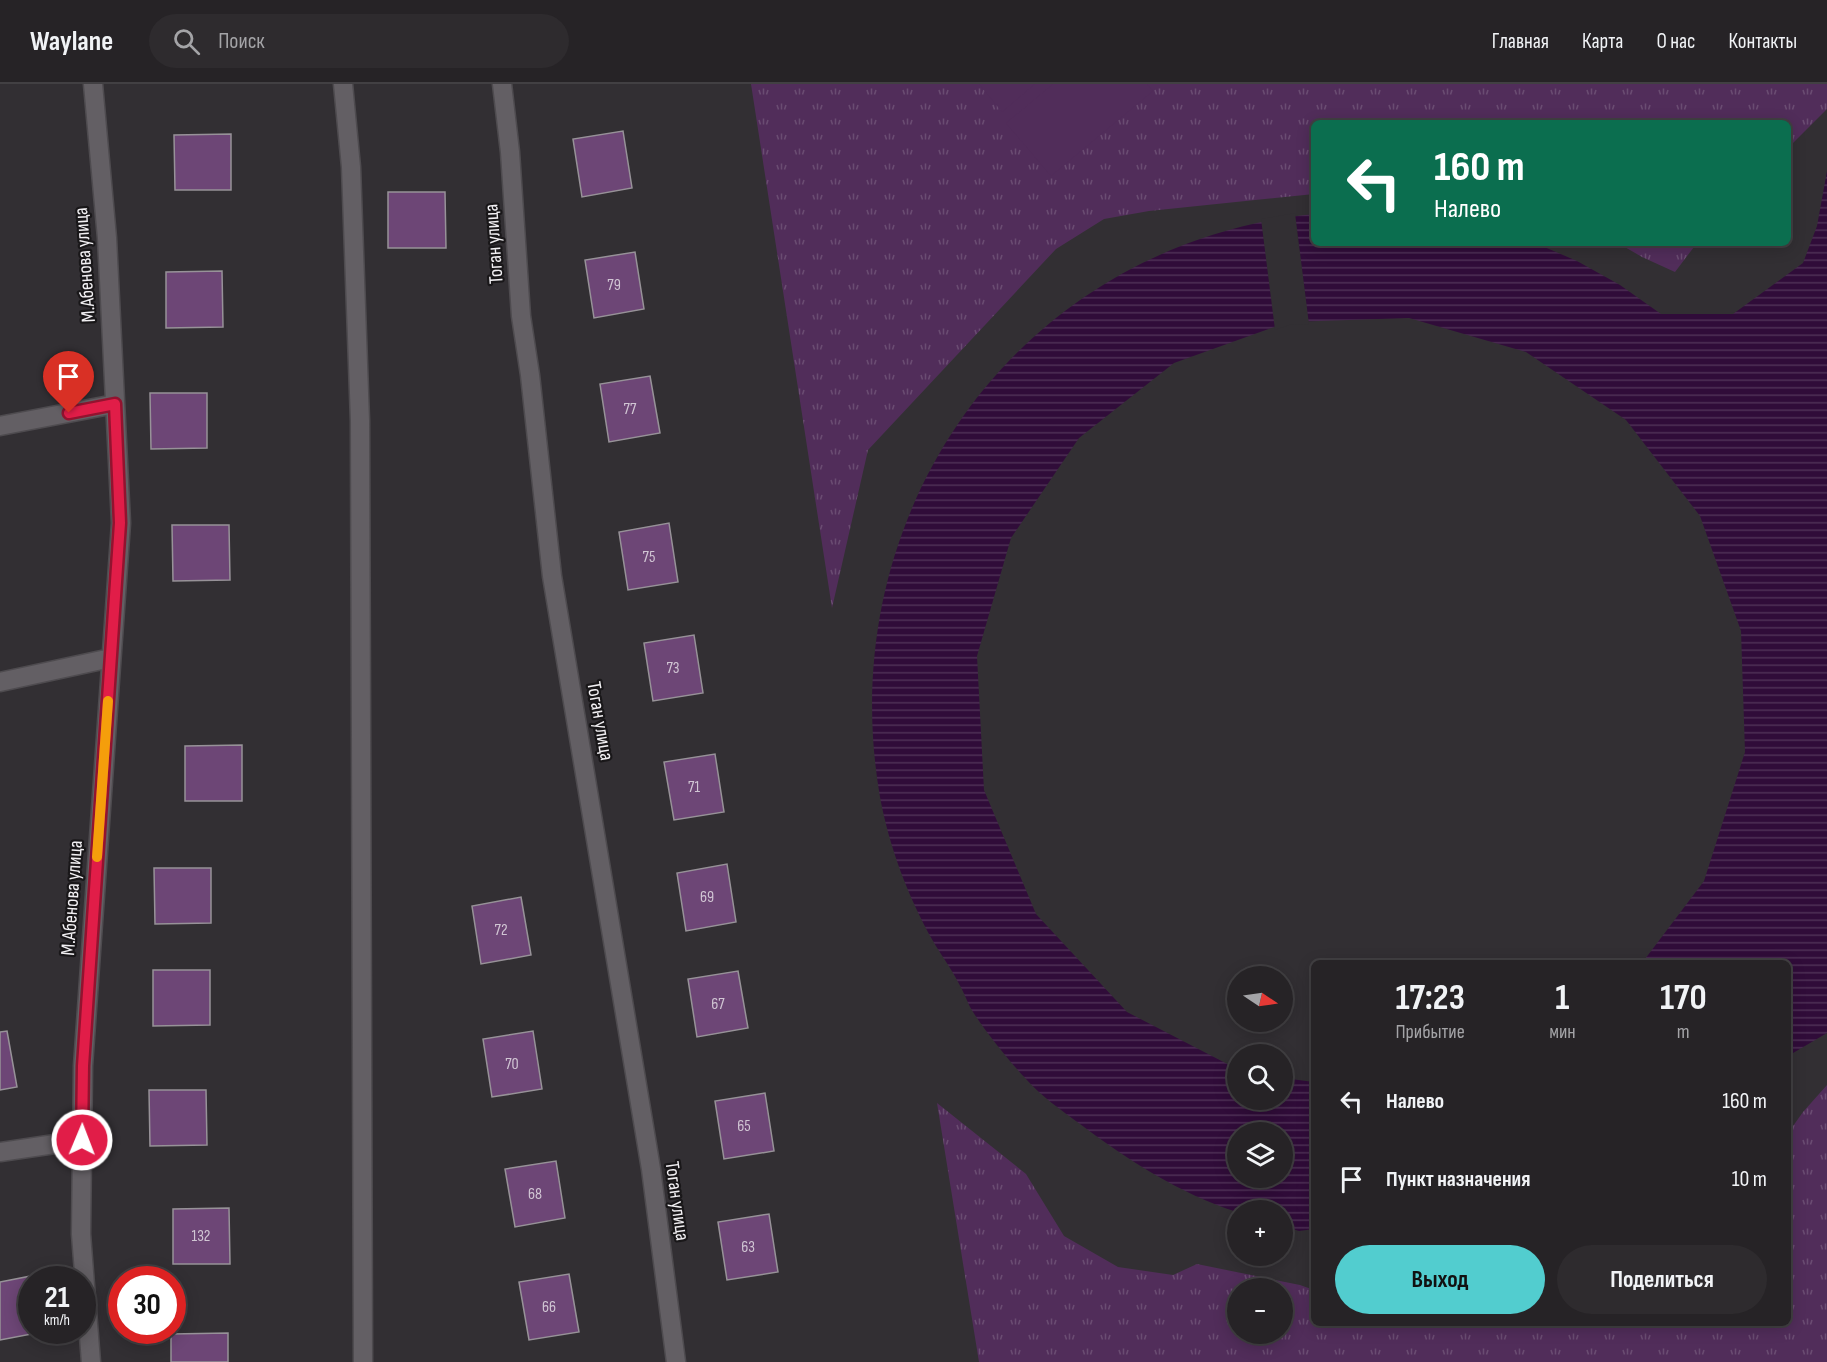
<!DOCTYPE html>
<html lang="ru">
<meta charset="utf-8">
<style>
:root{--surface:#262326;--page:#2e2b2e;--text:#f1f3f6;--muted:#a4a4a7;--line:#424043;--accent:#52cdcf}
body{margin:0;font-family:"Sofia Sans Condensed",sans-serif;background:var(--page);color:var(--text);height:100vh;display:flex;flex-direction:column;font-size:22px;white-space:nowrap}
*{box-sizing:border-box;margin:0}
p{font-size:20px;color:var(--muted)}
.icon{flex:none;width:33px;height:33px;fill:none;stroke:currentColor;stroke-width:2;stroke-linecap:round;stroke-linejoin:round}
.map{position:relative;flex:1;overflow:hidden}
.details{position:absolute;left:1311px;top:876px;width:480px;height:366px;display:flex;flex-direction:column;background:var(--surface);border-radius:9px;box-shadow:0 3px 15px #0003,0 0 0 2px var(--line)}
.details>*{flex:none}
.top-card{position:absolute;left:1311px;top:36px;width:480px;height:126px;border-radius:9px;box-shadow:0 3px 15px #0003,0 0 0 2px var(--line);background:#0b6e4f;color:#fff;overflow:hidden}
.needle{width:39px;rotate:103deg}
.buttons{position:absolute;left:1227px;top:882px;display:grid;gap:12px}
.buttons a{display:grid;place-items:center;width:66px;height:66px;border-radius:50%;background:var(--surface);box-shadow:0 3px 15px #0003,0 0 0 2px var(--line);font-size:30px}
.speed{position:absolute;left:18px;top:1182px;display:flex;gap:12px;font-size:30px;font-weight:700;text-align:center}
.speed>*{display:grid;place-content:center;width:78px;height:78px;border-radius:50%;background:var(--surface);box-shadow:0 3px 15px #0003,0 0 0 2px var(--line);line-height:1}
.speed small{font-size:15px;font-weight:400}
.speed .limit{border:9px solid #d22;background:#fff;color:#111}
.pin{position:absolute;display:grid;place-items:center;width:51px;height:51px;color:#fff;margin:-62px -26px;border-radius:50% 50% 50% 0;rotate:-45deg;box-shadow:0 0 6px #0007}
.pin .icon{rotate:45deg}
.me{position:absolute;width:66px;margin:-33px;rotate:1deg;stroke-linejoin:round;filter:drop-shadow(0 0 4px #0008)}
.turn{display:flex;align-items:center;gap:21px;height:126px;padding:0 24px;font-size:27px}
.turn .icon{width:78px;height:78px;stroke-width:2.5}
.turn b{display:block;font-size:42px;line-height:51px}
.eta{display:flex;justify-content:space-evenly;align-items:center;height:102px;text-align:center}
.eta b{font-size:36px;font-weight:700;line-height:42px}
.primary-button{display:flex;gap:12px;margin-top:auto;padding:12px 24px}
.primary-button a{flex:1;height:69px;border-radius:36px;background:var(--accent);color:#111;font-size:24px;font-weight:700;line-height:69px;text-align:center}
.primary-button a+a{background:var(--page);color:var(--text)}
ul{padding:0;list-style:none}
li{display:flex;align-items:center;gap:18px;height:78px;padding:0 24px}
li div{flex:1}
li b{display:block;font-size:22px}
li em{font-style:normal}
header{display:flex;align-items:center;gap:36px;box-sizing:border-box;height:84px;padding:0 30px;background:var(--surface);border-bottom:2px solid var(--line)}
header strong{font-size:28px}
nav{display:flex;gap:33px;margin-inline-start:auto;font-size:21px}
.search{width:420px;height:54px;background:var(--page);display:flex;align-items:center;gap:15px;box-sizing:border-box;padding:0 21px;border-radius:33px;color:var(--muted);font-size:22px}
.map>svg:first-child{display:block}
.grass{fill:url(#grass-tufts);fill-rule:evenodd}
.pitch{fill:#512d5a}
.water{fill:url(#water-rules);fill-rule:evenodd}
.pier{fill:#322f33}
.building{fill:#6d4676;stroke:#979298;stroke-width:1.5}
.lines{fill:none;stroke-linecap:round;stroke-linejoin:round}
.street-casing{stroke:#4e4b4f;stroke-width:21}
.street{stroke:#635f64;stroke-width:18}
.route-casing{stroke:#92132f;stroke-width:15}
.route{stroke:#e11d48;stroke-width:10}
.slow{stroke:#f59e0b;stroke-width:10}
.labels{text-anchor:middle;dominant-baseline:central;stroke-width:4.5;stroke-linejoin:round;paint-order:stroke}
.number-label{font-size:16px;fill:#d1c6d4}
.street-label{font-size:20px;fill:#f2f0f3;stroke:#191719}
</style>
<header>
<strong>Waylane</strong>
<div class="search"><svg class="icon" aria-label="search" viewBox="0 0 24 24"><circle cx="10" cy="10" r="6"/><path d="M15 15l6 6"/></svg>Поиск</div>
<nav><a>Главная</a><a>Карта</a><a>О нас</a><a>Контакты</a></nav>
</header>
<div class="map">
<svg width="1827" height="1278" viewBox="0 0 1827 1278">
<defs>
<pattern id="grass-tufts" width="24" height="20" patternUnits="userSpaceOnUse" patternTransform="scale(1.5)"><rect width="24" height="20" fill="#512d5a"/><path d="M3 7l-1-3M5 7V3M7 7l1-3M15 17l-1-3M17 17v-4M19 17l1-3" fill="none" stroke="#6a4c72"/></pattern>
<pattern id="water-rules" width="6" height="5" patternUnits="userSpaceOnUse" patternTransform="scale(1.5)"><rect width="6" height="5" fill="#300c39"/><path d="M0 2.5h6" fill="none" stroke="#4e3056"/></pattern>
</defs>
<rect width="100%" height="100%" fill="#322f33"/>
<!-- grass -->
<path class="grass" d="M 751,0 L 1827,0 L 1827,25 L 1788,64 L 1788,39 L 1314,39 L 1314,110 L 1149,127 L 1104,135 L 1056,165 L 868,366 L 832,524 Z
M 1618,159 L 1697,159 L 1675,188 L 1642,173 Z
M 1827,1001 L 1827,1278 L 979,1278 L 937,1019 L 1026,1090 L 1064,1152 L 1118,1183 L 1173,1191 L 1197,1180 L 1300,1201 L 1314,1206 L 1314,1239 L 1788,1239 L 1788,1049 L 1803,1028 ZM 1238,1204 L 1282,1204 L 1282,1250 L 1238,1250 Z"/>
<!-- pitch -->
<path class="pitch" d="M 979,0 L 1035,0 L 1002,28 Z
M 1053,0 L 1147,0 L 1153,7 L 1051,92 L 1006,39 Z"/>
<!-- water -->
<path class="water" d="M 1827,87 L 1827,949 L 1788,972 L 1788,879 L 1642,879 L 1704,797 L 1745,668 L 1741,547 L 1700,432 L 1626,336 L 1526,268 L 1409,234 L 1288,238 L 1174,279 L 1079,354 L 1011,454 L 977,572 L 984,706 L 1036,830 L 1127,928 L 1237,985 L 1238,1016 L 1282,1016 L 1283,994 L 1314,998 L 1314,1145 L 1299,1147 L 1283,1142 L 1282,1126 L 1238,1126 L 1237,1128 C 1180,1110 1128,1076 1080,1040 C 1061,1026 1041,1012 1026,995 C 1010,978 982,944 970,923 C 966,915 963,906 958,898 C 951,884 941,871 933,857 C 908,813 889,762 880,713 C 830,425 1022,160 1314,130 L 1314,159 L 1535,159 L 1577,177 L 1620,201 L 1661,230 L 1733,230 L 1803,179 L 1817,142 ZM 1238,1048 L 1282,1048 L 1282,1094 L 1238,1094 Z"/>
<!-- pier -->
<path class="pier" d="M 1295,129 L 1309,240 L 1289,241 L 1275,246 L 1261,135 Z"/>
<!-- building -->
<path class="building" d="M 623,47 L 632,104 L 582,113 L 573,55 Z
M 231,50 L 231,106 L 175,106 L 174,51 Z
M 388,108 L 445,108 L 446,164 L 388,164 Z
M 635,168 L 644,225 L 594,234 L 585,176 Z
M 222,187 L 223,243 L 166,244 L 166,188 Z
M 650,292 L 660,349 L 609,358 L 600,300 Z
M 150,309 L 207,309 L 207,364 L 151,365 Z
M 669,439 L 678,498 L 628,506 L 619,448 Z
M 172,441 L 229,441 L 230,496 L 173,497 Z
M 694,551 L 703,609 L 653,617 L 644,559 Z
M 242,661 L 242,717 L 185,717 L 185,662 Z
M 715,670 L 724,728 L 674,736 L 664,678 Z
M 727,780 L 736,838 L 686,847 L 677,789 Z
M 154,784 L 211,784 L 211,839 L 155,840 Z
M 521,813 L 531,871 L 481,880 L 472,822 Z
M 153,886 L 210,886 L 210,941 L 153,942 Z
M 738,887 L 748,944 L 697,953 L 688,895 Z
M 7,947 L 17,1003 L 0,1006 L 0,948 Z
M 533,947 L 542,1005 L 492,1013 L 483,955 Z
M 149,1006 L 206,1006 L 207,1061 L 150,1062 Z
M 765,1009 L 774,1067 L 724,1075 L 715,1017 Z
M 556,1077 L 565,1134 L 515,1143 L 505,1085 Z
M 229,1124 L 230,1180 L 173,1180 L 173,1125 Z
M 769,1130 L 778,1188 L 727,1196 L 718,1138 Z
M 569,1190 L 579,1248 L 529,1256 L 519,1198 Z
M 36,1191 L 37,1196 L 32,1196 L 32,1246 L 47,1247 L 0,1256 L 0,1198 Z
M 228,1249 L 228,1278 L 171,1278 L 171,1250 Z"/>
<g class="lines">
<defs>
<path id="street" d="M 343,0 L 351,83 L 360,337 L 363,1278
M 502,0 L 510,68 L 521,232 L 530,291 L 552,492 L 651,1085 L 676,1278
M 0,342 L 115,320
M 0,598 L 111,574
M 0,1068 L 82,1056
M 91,1278 L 81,1150 L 83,982 L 121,439 L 107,154 L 93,0"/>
</defs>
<!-- street casing -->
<use href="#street" class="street-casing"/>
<!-- street -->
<use href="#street" class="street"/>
</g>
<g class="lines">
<defs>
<path id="route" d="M 69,329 L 115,320 L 120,439 L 83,982 L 82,1056"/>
</defs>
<!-- route casing -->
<use href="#route" class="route-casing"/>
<!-- route -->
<use href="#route" class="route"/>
<!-- slow -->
<path class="slow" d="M 97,773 L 108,617"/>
</g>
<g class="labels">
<!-- number labels -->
<g class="number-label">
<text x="614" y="201">79</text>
<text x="630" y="325">77</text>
<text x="649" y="473">75</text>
<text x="673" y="584">73</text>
<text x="694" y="703">71</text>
<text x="707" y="813">69</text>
<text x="501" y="846">72</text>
<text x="718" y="920">67</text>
<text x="512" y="980">70</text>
<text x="744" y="1042">65</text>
<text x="535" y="1110">68</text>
<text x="201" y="1152">132</text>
<text x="748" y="1163">63</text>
<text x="549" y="1223">66</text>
</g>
<!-- street labels -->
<g class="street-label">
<text transform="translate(494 160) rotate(-94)">Тоган улица</text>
<text transform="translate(85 181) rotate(-94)">М.Абенова улица</text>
<text transform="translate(600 637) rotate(80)">Тоган улица</text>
<text transform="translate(72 814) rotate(-86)">М.Абенова улица</text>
<text transform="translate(677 1117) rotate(82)">Тоган улица</text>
</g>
</g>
</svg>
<div class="buttons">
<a><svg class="needle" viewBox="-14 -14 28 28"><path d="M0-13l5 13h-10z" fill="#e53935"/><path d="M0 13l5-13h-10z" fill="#a4a4a7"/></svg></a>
<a><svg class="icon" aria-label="search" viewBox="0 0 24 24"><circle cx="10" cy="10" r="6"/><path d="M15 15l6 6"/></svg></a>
<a><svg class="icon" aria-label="layers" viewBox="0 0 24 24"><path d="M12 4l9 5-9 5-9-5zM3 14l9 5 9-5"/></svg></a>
<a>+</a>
<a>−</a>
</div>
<div class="speed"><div>21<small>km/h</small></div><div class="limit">30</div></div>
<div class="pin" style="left:69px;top:329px;background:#d93025"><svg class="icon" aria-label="arrive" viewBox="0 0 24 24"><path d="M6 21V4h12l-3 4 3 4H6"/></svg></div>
<svg class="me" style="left:82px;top:1056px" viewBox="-20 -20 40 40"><circle r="17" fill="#e11d48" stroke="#fff" stroke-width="3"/><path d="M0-11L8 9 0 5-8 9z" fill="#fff"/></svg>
<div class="top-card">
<div class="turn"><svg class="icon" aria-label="left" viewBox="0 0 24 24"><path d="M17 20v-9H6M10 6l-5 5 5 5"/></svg><div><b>160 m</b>Налево</div></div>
</div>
<section class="details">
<div class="eta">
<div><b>17:23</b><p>Прибытие</p></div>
<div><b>1</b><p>мин</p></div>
<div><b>170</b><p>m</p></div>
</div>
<ul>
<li><svg class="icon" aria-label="left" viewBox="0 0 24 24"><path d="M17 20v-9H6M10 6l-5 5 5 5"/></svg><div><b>Налево</b></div><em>160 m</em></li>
<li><svg class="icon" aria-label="arrive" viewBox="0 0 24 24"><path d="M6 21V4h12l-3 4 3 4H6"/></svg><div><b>Пункт назначения</b></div><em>10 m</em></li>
</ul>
<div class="primary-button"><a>Выход</a><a>Поделиться</a></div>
</section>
</div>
